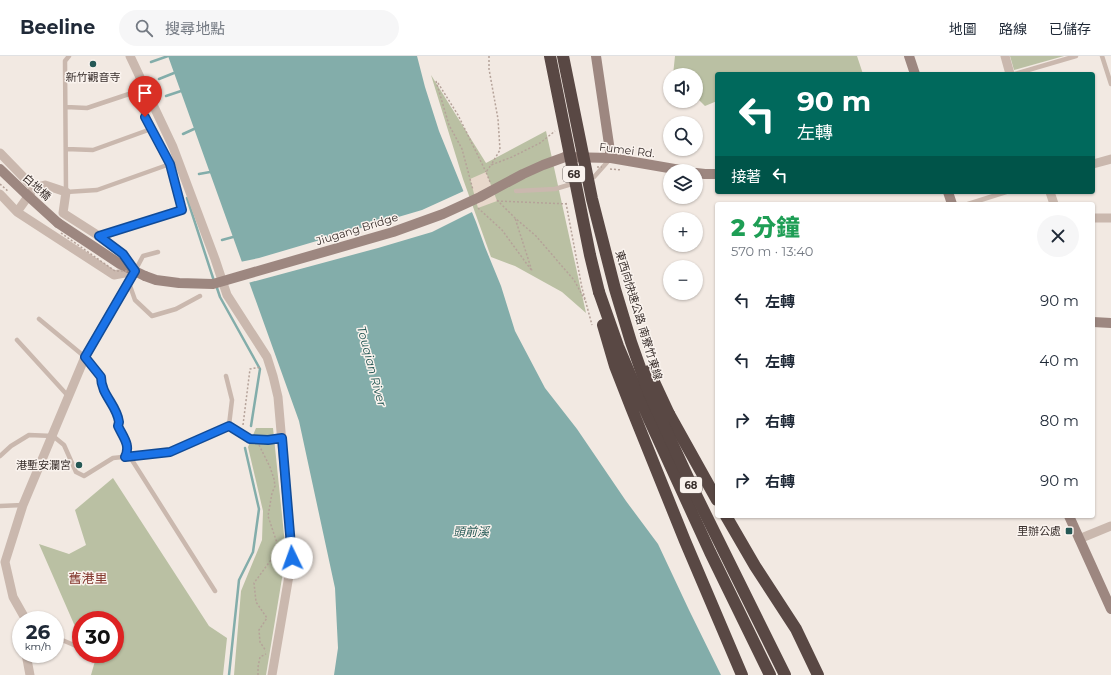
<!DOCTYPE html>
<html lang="zh-TW">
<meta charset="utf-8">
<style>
:root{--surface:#fff;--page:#f6f6f7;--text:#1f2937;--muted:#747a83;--line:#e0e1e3}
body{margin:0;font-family:Montserrat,"Noto Sans TC",sans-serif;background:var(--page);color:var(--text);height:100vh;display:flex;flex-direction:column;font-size:15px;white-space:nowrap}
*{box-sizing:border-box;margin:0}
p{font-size:13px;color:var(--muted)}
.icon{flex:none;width:22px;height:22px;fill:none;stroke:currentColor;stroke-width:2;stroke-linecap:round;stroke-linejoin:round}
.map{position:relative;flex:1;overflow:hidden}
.side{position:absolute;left:715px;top:146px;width:380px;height:316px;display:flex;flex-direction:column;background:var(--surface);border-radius:4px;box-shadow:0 1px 3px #0004}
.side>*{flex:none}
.guide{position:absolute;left:715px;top:16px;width:380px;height:122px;border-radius:4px;box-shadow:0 1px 3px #0004;background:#00695c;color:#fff;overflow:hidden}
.fabs{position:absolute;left:663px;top:12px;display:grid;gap:8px}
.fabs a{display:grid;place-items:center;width:40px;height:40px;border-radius:50%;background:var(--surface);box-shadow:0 1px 3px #0004;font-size:20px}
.speed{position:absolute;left:12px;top:555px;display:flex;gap:8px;font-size:20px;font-weight:700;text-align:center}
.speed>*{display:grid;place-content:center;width:52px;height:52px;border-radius:50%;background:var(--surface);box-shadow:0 1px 3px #0004;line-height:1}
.speed small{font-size:10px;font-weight:400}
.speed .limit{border:6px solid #d22;background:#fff;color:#111}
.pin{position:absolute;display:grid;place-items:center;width:34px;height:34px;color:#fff;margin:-41px -17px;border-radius:50% 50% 50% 0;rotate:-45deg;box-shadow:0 0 4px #0007}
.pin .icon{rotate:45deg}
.me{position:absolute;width:44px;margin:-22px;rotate:357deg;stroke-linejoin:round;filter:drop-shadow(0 0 3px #0008)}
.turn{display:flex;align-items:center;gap:14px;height:84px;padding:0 16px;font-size:18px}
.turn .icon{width:52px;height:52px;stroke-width:2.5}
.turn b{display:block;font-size:28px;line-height:34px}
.then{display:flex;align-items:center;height:38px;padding:0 16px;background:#0003;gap:8px;font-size:15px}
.round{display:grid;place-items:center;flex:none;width:42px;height:42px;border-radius:21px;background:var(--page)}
.summary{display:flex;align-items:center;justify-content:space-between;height:68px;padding:0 16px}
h1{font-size:24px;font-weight:800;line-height:30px;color:#1e9e55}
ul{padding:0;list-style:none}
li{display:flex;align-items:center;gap:12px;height:60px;padding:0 16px}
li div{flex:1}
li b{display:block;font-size:15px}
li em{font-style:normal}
header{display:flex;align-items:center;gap:24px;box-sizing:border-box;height:56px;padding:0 20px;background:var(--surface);border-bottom:1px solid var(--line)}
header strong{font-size:19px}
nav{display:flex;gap:22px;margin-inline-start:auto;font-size:14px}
.search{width:280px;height:36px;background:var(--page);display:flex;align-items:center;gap:10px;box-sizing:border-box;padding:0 14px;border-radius:22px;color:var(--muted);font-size:15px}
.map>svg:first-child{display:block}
.green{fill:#bac0a3}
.plaza{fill:#e8d8cb}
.water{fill:#83adaa}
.pier{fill:#f2e9e2}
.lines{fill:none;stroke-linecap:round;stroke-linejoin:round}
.stream{stroke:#83adaa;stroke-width:2.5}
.path{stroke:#b5a299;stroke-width:1.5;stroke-dasharray:2 2;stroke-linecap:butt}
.lane{stroke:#cab8ae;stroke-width:4.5}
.street{stroke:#cab8ae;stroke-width:9}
.secondary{stroke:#9d8780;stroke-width:10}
.highway{stroke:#594844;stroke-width:12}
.path-bridge{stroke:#b5a299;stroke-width:1.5;stroke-dasharray:2 2;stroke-linecap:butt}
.secondary-bridge{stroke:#9d8780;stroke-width:10}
.highway-bridge{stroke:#594844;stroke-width:12}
.route-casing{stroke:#114b97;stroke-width:10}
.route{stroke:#1a73e8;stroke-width:7}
.poi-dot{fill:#255855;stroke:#faf3ee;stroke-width:1.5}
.labels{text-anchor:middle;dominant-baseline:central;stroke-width:3;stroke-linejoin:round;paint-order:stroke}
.shield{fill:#faf3ee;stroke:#736a66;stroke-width:1}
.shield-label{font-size:10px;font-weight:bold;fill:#392f2c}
.poi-label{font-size:11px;fill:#392f2c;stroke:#faf3ee;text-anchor:end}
.street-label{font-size:11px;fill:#392f2c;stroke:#faf3ee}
.water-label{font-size:12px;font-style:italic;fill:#255855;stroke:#faf3ee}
.quarter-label{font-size:13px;fill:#82362c;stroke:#faf3ee}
</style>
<header>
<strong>Beeline</strong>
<div class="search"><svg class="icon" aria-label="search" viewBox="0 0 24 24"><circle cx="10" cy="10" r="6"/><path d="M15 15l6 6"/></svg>搜尋地點</div>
<nav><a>地圖</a><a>路線</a><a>已儲存</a></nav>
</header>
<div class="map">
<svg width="1111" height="619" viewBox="0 0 1111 619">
<rect width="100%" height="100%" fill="#f2e9e2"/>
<!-- green -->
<path class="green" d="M 675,0 L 857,0 L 863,18 L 717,18 L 717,45 L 705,50 L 696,41 L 696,19 L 673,19 Z
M 1010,0 L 1064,0 L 1014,14 Z
M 431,19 L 486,107 L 546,75 L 586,257 L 562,236 L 515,210 L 491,201 L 463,123 Z
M 256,372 L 273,372 L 286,498 L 266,619 L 234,619 L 241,535 L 262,484 L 263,455 L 248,391 Z
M 113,422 L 209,570 L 227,582 L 223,619 L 91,619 L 97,598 L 115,598 L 115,564 L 81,564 L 81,579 L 77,575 L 39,488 L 69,498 L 86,489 L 75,454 Z"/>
<!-- plaza -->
<path class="plaza" d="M 486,116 L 497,145 L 478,152 L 470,123 Z"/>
<!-- water -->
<path class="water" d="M 168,0 L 417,0 L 425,31 L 439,75 L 476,166 L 485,191 L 501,230 L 515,275 L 545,332 L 577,373 L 626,445 L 658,488 L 689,554 L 721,619 L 334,619 L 338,592 L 335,532 L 299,365 Z"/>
<!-- pier -->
<path class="pier" d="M 466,134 L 474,155 L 432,176 L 378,192 L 248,227 L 240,206 L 259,202 L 422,154 Z"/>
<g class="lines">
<!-- stream -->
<path class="stream" d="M 151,6 L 168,0
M 159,23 L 174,17
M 166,40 L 181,35
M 183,78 L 194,73
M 199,118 L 210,116
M 187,142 L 214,225
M 222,184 L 233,181
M 216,229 L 220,241 L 260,313 L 251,370
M 229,619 L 239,524 L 253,496 L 259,453 L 245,392"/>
<!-- path -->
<path class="path" d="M 489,0 L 489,13 L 498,63 L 500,94 L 491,109
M 436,25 L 449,69 L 462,93 L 473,134
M 438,27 L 458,59 L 486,116
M 610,113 L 622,114
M 490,126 L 486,116 L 491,109 L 512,101 L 540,87 L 555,75
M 497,144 L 515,162 L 536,180 L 574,224 L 586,246
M 497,145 L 569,148
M 566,147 L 582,232 L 592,269
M 478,152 L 502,174 L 532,215 L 515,162
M 243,369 L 250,313 L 261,311
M 259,389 L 270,411 L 274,423 L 275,430 L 272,437 L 268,460 L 279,493 L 254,527 L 256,546 L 267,562 L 259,574 L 260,586 L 266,595
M 258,619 L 258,611 L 260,601 L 266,598"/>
<!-- lane -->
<path class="lane" d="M 69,0 L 65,5 L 66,136 L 97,134 L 170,108
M 1102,0 L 1111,28
M 1015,18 L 1076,0
M 66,51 L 87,52 L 132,37 L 170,108 L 182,154 L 99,180
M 66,93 L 93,94 L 151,73
M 588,123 L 594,121 L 610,103
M 516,135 L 555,133 L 575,127
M 968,148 L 1006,136
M 135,215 L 143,200 L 158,196
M 129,227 L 135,244 L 152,260 L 176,253 L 200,240
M 39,263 L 85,301 L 100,318 C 102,323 101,328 103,334 C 108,344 118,354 119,366 L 118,370 C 124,381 132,389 125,401
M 17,284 L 69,341
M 226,320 L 232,344 L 229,369
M 0,400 L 11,390 L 29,379 L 53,380 L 64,389 L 76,416 L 84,420 L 113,402 L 170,396 L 229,369 L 251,383 L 268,384 L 282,382
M 130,401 L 215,535
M 0,450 L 23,449
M 55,581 L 81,592"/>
<!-- street -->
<path class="street" d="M 130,0 L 173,91 L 215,203 L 227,239 L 267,301 L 273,320 L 278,341 L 292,502 L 272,619
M 1005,0 L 1010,18
M 0,97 L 34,132
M 1093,108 L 1111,103
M 45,129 L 66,136 L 63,157 L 99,180 L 123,198 L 135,215 L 114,219 L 17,156 L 34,132 Z
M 1050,136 L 1054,148
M 0,138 L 17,156
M 1093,162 L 1111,162
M 1079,483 L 1111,470
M 26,564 L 13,541 L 5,506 L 23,449 L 85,301 L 135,215
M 26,598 L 30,619"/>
<!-- secondary -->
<path class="secondary" d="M 596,0 L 611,102
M 909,0 L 915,18
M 565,101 L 611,102 L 686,115
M 696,117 L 705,118 L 717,118
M 948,136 L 952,148
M 58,167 L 120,208 L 145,220
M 1093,266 L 1111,267
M 1069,460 L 1111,553"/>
<!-- highway -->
<path class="highway" d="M 599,236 L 618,290 L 649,363 L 710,496 L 770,619
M 603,269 L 615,310 L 631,351 L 685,485 L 742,619
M 669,358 L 717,444
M 726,460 L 755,510 L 796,573 L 818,619"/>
<!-- path-bridge -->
<path class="path-bridge" d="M 597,111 L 602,111
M 0,128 L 9,136
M 61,177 L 115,215 L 135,215 L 136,216"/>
<!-- secondary-bridge -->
<path class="secondary-bridge" d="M 0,113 L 25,137 L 58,167
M 145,220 L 156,224 L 179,227 L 213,228 L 393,176 L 443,158 L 480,141 L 523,118 L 543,109 L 565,101"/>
<!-- highway-bridge -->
<path class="highway-bridge" d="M 550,0 L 590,199 L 599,236
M 563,0 L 592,143 L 615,233 L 631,286 L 649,337 L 695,437 L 785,619
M 649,315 L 669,358"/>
</g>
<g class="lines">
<defs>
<path id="route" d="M 145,61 L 170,108 L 182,154 L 99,180 L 123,198 L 135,215 L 85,301 L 101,321 C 101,339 117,349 119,366 L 118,370 C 123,381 131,389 125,401 L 170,396 L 229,370 L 250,383 L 268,384 L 282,382 L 292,502"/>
</defs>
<!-- route casing -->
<use href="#route" class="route-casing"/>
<!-- route -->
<use href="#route" class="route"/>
</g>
<!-- markers -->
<g class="poi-dot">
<circle cx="93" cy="8" r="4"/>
<circle cx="79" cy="409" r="4"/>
<rect x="1065" y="471" width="8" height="8" rx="2"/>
</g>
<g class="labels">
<!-- shield labels -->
<g class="shield">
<rect x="563" y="110" width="22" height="16" rx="3"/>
<rect x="680" y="421" width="22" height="16" rx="3"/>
</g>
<g class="shield-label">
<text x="574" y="118">68</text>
<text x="691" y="429">68</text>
</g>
<!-- poi labels -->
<g class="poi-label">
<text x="93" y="21" text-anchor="middle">新竹觀音寺</text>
<text x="71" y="409">港塹安瀾宮</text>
<text x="1061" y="475">里辦公處</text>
</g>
<!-- street labels -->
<g class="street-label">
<text transform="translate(627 94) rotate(7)">Fumei Rd.</text>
<text transform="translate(37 131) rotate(42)">白地橋</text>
<text transform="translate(357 173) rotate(-17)">Jiugang Bridge</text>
<text transform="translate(639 259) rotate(73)">東西向快速公路 南寮竹東線</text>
</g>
<!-- water labels -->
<g class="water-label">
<text transform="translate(372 310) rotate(75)">Touqian River</text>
<text x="471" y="475">頭前溪</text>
</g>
<!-- quarter labels -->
<g class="quarter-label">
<text x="88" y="522">舊港里</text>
</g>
</g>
</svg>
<div class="fabs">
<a><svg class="icon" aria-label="sound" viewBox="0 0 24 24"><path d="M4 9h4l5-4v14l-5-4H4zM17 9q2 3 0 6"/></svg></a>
<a><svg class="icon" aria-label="search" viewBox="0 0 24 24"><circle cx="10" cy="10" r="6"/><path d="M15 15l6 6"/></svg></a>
<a><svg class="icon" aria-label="layers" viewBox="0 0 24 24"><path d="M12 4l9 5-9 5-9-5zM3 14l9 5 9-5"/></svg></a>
<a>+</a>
<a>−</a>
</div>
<div class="speed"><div>26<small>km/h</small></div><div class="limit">30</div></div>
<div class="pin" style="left:145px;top:61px;background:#d93025"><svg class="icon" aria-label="arrive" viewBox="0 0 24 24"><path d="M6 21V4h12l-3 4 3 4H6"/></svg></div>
<svg class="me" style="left:292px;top:502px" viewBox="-20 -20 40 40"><circle r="19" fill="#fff"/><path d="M0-13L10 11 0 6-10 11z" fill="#1a73e8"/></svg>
<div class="guide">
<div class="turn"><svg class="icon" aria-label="left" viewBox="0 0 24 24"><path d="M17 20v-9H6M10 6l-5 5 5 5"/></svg><div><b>90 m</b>左轉</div></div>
<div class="then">接著<svg class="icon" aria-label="left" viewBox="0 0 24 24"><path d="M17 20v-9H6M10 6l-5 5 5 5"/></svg></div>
</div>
<section class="side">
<div class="summary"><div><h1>2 分鐘</h1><p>570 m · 13:40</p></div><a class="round"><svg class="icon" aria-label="close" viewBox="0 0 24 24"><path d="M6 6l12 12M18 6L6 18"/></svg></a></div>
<ul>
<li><svg class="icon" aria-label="left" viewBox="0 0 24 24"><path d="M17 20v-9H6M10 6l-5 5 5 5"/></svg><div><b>左轉</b></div><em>90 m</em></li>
<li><svg class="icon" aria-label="left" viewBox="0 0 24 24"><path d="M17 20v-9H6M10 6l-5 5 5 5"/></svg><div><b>左轉</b></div><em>40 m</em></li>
<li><svg class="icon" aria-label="right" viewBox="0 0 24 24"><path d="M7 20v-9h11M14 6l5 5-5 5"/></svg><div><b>右轉</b></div><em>80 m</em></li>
<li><svg class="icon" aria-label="right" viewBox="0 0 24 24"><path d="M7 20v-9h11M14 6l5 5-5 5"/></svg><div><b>右轉</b></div><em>90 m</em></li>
</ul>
</section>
</div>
